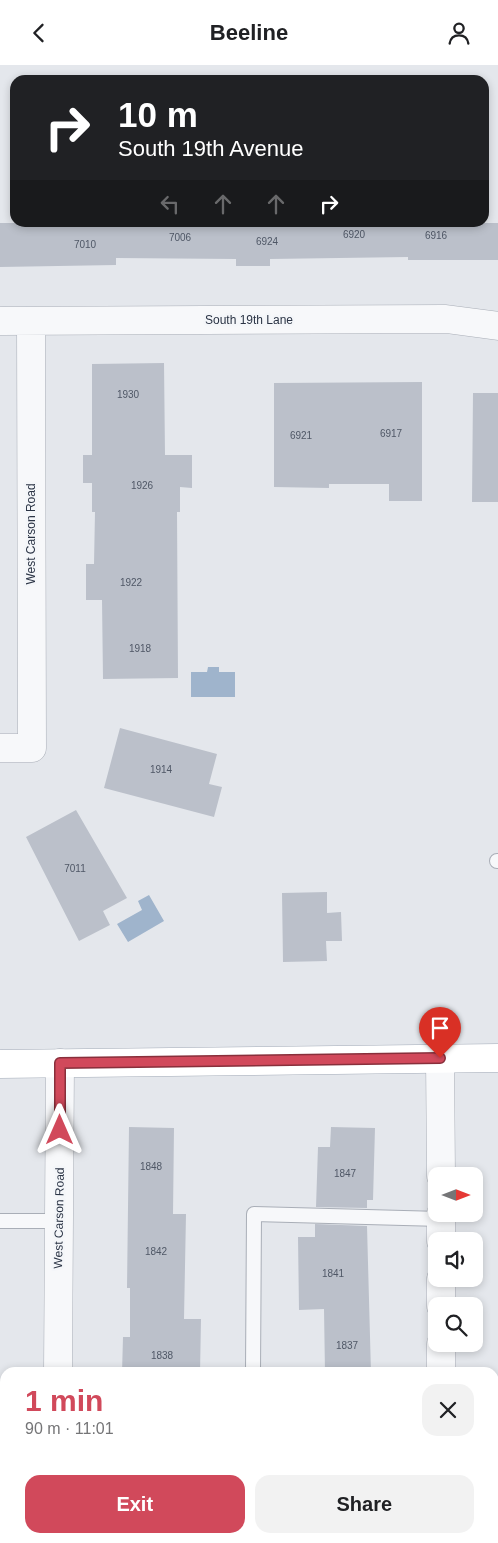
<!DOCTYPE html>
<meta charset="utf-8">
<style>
:root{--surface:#fff;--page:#f2f2f2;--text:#202124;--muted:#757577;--accent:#d1495b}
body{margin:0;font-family:Helvetica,sans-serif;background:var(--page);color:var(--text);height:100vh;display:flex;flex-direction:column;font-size:19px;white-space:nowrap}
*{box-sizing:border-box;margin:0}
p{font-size:16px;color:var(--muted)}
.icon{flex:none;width:28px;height:28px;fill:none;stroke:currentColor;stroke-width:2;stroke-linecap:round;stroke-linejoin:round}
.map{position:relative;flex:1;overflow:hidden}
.drawer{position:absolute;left:0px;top:1302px;width:499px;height:176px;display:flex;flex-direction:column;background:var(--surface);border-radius:15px 15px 0 0;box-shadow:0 2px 8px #0003}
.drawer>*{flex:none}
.top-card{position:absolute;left:10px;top:10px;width:479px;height:152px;border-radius:15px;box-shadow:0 2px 8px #0003;background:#202124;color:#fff;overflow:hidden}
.needle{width:32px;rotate:90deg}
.buttons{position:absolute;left:428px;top:1102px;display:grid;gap:10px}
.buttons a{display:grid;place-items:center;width:55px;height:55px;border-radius:10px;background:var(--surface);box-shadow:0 2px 8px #0003;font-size:25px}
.pin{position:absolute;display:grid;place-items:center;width:42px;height:42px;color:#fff;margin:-51px -21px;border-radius:50% 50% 50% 0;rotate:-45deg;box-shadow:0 0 5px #0007}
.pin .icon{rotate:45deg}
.me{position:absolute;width:55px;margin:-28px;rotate:0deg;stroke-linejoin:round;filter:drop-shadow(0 0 4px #0008)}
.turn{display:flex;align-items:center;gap:18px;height:105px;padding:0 25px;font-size:22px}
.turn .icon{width:65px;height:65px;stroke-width:2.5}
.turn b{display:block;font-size:35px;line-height:42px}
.lanes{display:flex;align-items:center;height:48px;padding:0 25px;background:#0003;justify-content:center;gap:25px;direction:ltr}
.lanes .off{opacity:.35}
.round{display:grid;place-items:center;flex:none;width:52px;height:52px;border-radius:15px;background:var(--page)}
.head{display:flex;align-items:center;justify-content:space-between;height:85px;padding:0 25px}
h1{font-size:30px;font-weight:700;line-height:38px;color:var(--accent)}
.action{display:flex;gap:10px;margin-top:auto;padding:10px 25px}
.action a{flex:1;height:58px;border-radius:15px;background:var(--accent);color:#fff;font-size:20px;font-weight:700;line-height:58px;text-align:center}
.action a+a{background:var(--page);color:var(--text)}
header{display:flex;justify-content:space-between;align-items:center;height:65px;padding:0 25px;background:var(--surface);font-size:22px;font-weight:700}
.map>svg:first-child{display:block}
.water{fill:#9fb4cc}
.building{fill:#bbc0ca}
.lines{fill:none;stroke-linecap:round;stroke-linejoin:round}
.lane-casing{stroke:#a9aeb7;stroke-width:16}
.street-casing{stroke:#a9aeb7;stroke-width:29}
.primary-casing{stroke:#a3abb8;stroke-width:29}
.lane{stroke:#f7f8fa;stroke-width:14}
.street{stroke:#f7f8fa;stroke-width:28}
.primary{stroke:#fff;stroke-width:28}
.route-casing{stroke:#882f3b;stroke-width:12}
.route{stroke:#d1495b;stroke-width:9}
.labels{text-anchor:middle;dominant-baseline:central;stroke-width:5;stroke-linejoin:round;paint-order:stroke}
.number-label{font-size:10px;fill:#4f5766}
.street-label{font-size:12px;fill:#2b3445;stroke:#f4f6f9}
</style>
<header><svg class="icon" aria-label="back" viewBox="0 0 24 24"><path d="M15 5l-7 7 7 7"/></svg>Beeline<svg class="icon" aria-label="person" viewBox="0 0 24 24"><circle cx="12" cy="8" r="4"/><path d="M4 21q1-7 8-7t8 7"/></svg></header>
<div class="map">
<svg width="498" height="1478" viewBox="0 0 498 1478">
<rect width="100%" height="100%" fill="#e4e7ec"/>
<!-- water -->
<path class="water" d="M 208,602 L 219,602 L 219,607 L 235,607 L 235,632 L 191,632 L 191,607 L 207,607 Z
M 149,830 L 164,856 L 128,877 L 117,859 L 142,845 L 138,836 Z"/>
<!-- building -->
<path class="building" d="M 0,158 L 498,158 L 498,195 L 408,195 L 408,192 L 270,194 L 270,201 L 236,201 L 236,194 L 116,193 L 116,200 L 0,202 Z
M 164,298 L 165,390 L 192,390 L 192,423 L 180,422 L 180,447 L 177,447 L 178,613 L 103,614 L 102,535 L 86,535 L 86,499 L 94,499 L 95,447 L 92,447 L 92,418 L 83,418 L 83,390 L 92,390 L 92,299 Z
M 422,317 L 422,436 L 389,436 L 389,419 L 329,419 L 329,423 L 274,422 L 274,318 Z
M 473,328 L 498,328 L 498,437 L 472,437 Z
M 120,663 L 217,689 L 209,719 L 222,722 L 214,752 L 104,723 Z
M 76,745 L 127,833 L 103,846 L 110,860 L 79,876 L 26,772 Z
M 327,827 L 327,848 L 341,847 L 342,876 L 326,876 L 327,896 L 283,897 L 282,828 Z
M 129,1062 L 174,1063 L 173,1149 L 186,1149 L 184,1254 L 201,1254 L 200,1308 L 122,1308 L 123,1272 L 130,1272 L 130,1223 L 127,1223 Z
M 331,1062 L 375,1063 L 373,1135 L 367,1135 L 367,1143 L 316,1142 L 318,1082 L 330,1082 Z
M 315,1159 L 367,1161 L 371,1308 L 325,1308 L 324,1244 L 299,1245 L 298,1172 L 315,1172 Z"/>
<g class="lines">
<defs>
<path id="lane" d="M 497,796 L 498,796
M 0,1156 L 59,1156
M 253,1308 L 254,1149 L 441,1154
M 251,1478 L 251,1474"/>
<path id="street" d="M 0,256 L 446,254 L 498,261
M 0,683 L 32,683 L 31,256
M 440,993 L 441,1111
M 441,1149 L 441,1176
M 441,1214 L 441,1241
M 441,1279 L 441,1308
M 58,1308 L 60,998
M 441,1474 L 441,1478
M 56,1478 L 56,1474"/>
<path id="primary" d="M 0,999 L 498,993"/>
</defs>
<!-- lane casing -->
<use href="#lane" class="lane-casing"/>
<!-- street casing -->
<use href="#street" class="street-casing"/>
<!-- primary casing -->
<use href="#primary" class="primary-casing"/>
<!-- lane -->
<use href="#lane" class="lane"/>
<!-- street -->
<use href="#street" class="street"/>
<!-- primary -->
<use href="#primary" class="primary"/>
</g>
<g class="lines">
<defs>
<path id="route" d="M 60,1065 L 60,998 L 440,993"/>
</defs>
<!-- route casing -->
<use href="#route" class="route-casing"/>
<!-- route -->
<use href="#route" class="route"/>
</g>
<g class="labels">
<!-- number labels -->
<g class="number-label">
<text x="354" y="169">6920</text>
<text x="436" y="170">6916</text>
<text x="180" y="172">7006</text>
<text x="267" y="176">6924</text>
<text x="85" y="179">7010</text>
<text x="128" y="329">1930</text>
<text x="391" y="368">6917</text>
<text x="301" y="370">6921</text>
<text x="142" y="420">1926</text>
<text x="131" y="517">1922</text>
<text x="140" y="583">1918</text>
<text x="161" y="704">1914</text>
<text x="75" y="803">7011</text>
<text x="151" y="1101">1848</text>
<text x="345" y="1108">1847</text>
<text x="156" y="1186">1842</text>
<text x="333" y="1208">1841</text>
<text x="347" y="1280">1837</text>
<text x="162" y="1290">1838</text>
</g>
<!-- street labels -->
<g class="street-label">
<text x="249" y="255">South 19th Lane</text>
<text transform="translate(31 469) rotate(-90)">West Carson Road</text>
<text transform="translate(59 1153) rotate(-89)">West Carson Road</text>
</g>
</g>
</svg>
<div class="buttons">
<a><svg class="needle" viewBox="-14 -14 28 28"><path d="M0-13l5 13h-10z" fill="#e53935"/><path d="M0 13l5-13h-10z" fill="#757577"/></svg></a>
<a><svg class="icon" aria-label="sound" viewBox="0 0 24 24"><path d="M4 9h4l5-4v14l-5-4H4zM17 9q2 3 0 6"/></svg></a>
<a><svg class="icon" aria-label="search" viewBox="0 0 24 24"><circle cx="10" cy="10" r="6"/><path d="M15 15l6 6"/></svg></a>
</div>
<div class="pin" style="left:440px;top:993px;background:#d93025"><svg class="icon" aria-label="arrive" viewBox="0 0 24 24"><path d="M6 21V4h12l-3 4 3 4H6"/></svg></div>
<svg class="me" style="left:60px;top:1065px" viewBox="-20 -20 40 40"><path d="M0-17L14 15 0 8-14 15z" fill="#d1495b" stroke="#fff" stroke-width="4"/></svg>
<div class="top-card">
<div class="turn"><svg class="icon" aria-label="right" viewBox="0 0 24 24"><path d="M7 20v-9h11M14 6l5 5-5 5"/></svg><div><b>10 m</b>South 19th Avenue</div></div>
<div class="lanes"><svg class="icon off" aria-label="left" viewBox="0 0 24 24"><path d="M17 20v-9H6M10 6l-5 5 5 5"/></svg><svg class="icon off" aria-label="ahead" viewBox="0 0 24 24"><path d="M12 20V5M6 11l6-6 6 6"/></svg><svg class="icon off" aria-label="ahead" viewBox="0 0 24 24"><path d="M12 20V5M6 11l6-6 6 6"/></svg><svg class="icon" aria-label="right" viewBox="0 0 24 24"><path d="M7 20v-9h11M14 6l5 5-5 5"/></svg></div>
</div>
<section class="drawer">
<div class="head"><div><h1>1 min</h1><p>90 m · 11:01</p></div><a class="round"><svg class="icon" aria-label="close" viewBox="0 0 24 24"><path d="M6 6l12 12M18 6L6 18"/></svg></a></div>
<div class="action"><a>Exit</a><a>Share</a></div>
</section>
</div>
